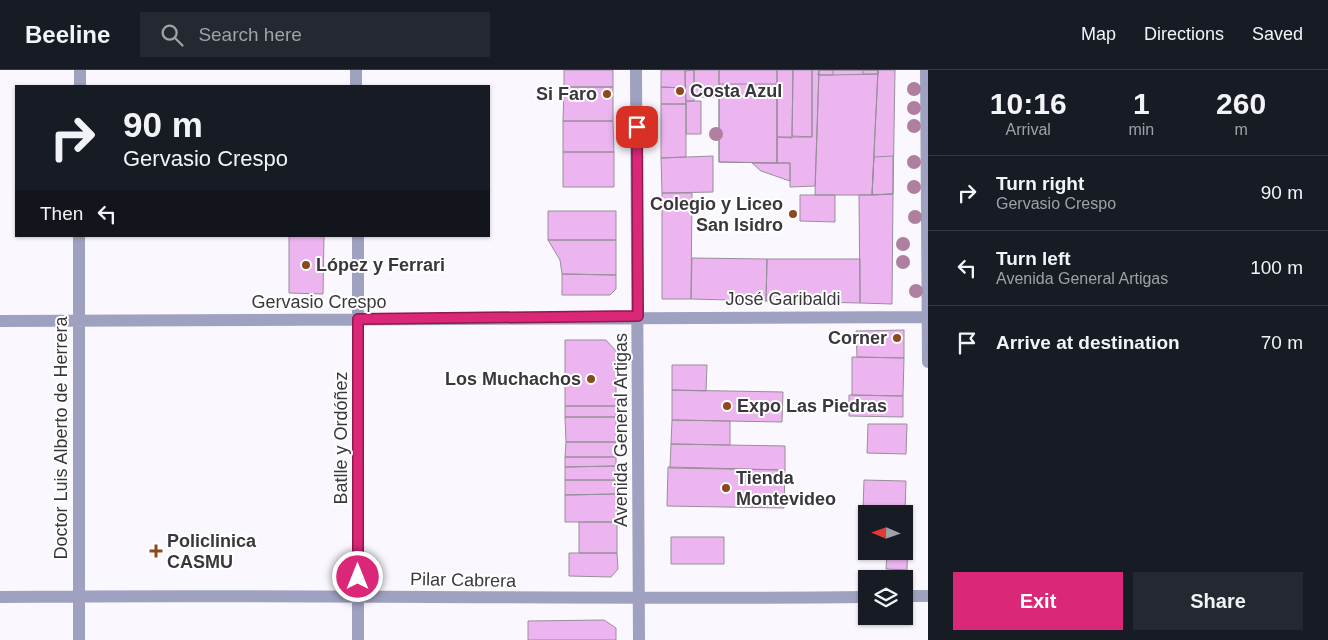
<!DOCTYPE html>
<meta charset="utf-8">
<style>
:root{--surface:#171b24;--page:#242831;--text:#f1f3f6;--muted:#9ea1a6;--line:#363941;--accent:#db2777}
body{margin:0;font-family:Arial,sans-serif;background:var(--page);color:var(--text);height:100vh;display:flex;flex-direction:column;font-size:19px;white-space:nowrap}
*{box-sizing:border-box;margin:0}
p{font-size:16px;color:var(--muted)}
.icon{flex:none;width:28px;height:28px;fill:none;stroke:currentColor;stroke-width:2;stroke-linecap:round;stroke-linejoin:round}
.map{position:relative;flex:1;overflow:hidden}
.drawer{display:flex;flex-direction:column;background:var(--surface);width:400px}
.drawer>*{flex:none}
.banner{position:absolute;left:15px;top:15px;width:475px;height:152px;border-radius:0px;box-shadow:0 1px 4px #0004;background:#171b24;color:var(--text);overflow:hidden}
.needle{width:32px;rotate:272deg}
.tools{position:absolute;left:858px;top:435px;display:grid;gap:10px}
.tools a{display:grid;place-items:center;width:55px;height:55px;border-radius:0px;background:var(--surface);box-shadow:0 1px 4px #0004;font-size:25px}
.pin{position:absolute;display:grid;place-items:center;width:42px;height:42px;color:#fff;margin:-21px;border-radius:10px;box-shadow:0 2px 8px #0006}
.me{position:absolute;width:55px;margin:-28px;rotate:0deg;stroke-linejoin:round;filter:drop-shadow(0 0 4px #0008)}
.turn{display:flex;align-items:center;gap:18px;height:105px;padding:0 25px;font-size:22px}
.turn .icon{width:65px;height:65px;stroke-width:2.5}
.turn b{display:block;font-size:35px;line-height:42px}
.then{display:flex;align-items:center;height:48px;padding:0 25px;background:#0003;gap:10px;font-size:19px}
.eta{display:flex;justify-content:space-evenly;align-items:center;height:85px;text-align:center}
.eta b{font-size:30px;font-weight:700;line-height:35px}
.cta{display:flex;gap:10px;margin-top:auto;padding:10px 25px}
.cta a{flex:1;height:58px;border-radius:0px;background:var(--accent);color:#fff;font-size:20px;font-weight:700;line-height:58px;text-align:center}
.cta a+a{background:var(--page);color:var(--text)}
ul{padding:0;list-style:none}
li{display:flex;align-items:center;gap:15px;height:75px;padding:0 25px;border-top:1px solid var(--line)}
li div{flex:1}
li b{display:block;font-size:19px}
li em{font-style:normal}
header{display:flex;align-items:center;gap:30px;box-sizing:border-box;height:70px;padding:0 25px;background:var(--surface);border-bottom:1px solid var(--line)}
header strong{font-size:24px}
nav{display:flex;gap:28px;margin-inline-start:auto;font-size:18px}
.search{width:350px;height:45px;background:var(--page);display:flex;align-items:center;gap:12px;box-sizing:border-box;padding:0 18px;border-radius:0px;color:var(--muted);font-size:19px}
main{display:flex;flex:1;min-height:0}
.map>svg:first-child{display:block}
.building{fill:#ecb5f0;stroke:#988e99}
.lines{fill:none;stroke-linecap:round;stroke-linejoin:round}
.minor{stroke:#9fa1c0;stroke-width:12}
.tree{fill:#ae7f9f}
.route-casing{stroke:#8e194d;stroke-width:12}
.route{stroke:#db2777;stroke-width:9}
.poi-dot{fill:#8d481d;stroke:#fff;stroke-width:2}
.labels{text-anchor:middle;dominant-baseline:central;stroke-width:4;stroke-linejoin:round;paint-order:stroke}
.poi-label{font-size:18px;font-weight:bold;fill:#39373c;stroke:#fff;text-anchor:start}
.street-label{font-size:18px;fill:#39373c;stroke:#fff}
</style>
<header>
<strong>Beeline</strong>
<div class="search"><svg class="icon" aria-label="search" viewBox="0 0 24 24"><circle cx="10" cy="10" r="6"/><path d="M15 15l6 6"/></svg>Search here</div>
<nav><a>Map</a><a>Directions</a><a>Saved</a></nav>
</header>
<main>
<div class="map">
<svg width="928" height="570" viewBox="0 0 928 570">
<rect width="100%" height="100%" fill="#faf8fe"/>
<!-- building -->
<path class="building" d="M 564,0 L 613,0 L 613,17 L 564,17 Z
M 661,0 L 685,0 L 685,18 L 661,17 Z
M 685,0 L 719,0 L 719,27 L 694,27 L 694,0 Z
M 694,0 L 694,31 L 686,31 L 685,1 Z
M 719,0 L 777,0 L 777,93 L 719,92 Z
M 777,0 L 793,0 L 792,68 L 777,67 Z
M 793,0 L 812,0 L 812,67 L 792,66 Z
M 812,0 L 819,0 L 815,116 L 790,117 L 790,93 L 777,93 L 777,67 L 812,67 Z
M 819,0 L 878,0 L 872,125 L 815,125 Z
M 819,0 L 878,0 L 878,4 L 833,5 L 818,5 Z
M 819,0 L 833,0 L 833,5 L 818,5 Z
M 863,0 L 878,0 L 878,4 L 863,4 Z
M 878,0 L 895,0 L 893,124 L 872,125 Z
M 719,14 L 777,14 L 777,93 L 719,92 Z
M 564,17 L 613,17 L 613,51 L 563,51 Z
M 661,17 L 685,18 L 686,34 L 661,34 Z
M 686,31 L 701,31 L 701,64 L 686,64 Z
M 661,34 L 686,34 L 686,87 L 661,88 Z
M 563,51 L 613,51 L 614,82 L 563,82 Z
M 563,82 L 614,82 L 614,117 L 563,117 Z
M 713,86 L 713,122 L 662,123 L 661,88 Z
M 893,86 L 893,124 L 872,125 L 874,87 Z
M 752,93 L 790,93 L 790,111 L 761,101 Z
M 662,123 L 692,123 L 691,229 L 662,229 Z
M 893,124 L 892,234 L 860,233 L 859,125 Z
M 800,125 L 835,125 L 835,152 L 800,151 Z
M 548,141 L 616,141 L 616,170 L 548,170 Z
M 289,166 L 324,166 L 323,224 L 289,223 Z
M 548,170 L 616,170 L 616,205 L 562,204 L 560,190 Z
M 692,188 L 767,189 L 766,231 L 691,229 Z
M 767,189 L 860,189 L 860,233 L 766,231 Z
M 562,204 L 616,205 L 616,219 L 610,225 L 562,225 Z
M 904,260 L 904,288 L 857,287 L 856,261 Z
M 565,270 L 606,270 L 616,281 L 616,336 L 565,336 Z
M 852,287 L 904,288 L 903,326 L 852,325 Z
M 672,295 L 707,295 L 706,321 L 672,320 Z
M 672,320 L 783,322 L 782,352 L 672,350 Z
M 849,325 L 903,326 L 903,347 L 849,346 Z
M 565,336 L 616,336 L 616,347 L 565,347 Z
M 565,347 L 616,347 L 616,372 L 566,372 Z
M 672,350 L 730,351 L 730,375 L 671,374 Z
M 868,354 L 907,354 L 906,384 L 867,383 Z
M 566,372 L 616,372 L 616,387 L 565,387 Z
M 671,374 L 785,376 L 785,400 L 670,398 Z
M 565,387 L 616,387 L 616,396 L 565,397 Z
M 616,396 L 616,410 L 565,410 L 565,397 Z
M 668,397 L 785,400 L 784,438 L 667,436 Z
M 565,410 L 616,410 L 617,424 L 565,425 Z
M 864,410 L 906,411 L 905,441 L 863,440 Z
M 617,424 L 617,452 L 565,452 L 565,425 Z
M 579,452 L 617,452 L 617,483 L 579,483 Z
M 904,466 L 908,466 L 907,500 L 886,499 L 887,481 L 904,481 Z
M 671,467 L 724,467 L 724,494 L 671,494 Z
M 569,483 L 617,483 L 618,499 L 611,507 L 569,506 Z
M 604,550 L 616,558 L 616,570 L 528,570 L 528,551 Z"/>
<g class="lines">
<!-- minor -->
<path class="minor" d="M 356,0 L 356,16
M 636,0 L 639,570
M 926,0 L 928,292
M 80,16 L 80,0
M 79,166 L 79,570
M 358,166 L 358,570
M 0,251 L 928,247
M 904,526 L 928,526
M 0,527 C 289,524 577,530 866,527"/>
</g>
<!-- trees -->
<g class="tree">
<circle cx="914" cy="19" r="7"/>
<circle cx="914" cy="38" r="7"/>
<circle cx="914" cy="56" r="7"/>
<circle cx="716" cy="64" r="7"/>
<circle cx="914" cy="92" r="7"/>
<circle cx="914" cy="117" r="7"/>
<circle cx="915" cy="147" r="7"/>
<circle cx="903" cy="174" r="7"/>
<circle cx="903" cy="192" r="7"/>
<circle cx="916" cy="221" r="7"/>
</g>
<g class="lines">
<defs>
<path id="route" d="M 358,507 L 358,249 L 638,246 L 637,57"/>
</defs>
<!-- route casing -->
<use href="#route" class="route-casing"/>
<!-- route -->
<use href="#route" class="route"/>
</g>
<!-- markers -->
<g class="poi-dot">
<circle cx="680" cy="21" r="5"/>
<circle cx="607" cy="24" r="5"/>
<circle cx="793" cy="144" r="5"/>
<circle cx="306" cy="195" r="5"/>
<circle cx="897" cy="268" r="5"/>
<circle cx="591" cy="309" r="5"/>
<circle cx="727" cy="336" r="5"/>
<circle cx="726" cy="418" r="5"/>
<path d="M153.5 473.5h5v5h5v5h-5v5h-5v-5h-5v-5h5z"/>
</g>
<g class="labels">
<!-- poi labels -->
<g class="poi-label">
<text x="690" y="21">Costa Azul</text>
<text x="597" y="24" text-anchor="end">Si Faro</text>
<text x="783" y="134" text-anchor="end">Colegio y Liceo<tspan x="783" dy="21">San Isidro</tspan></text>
<text x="316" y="195">López y Ferrari</text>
<text x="887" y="268" text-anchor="end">Corner</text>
<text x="581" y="309" text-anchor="end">Los Muchachos</text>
<text x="737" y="336">Expo Las Piedras</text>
<text x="736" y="408">Tienda<tspan x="736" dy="21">Montevideo</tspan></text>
<text x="167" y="471">Policlinica<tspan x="167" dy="21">CASMU</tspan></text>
</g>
<!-- street labels -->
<g class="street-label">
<text x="783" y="229">José Garibaldi</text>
<text x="319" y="232">Gervasio Crespo</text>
<text transform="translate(621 360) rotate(-90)">Avenida General Artigas</text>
<text transform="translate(61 368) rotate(-90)">Doctor Luis Alberto de Herrera</text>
<text transform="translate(341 368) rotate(-90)">Batlle y Ordóñez</text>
<text transform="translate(463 510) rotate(1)">Pilar Cabrera</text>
</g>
</g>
</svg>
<div class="tools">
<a><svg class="needle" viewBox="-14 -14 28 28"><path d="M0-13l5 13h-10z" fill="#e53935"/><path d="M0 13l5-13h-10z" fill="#9ea1a6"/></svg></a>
<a><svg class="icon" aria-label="layers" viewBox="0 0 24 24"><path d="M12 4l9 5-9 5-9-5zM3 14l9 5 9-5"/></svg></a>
</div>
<div class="pin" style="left:637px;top:57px;background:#d93025"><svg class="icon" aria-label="arrive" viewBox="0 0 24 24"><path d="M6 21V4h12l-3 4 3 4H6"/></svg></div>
<svg class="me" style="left:358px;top:507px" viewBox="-20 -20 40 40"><circle r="17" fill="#db2777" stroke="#fff" stroke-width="3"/><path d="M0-11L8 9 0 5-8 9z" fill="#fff"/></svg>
<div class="banner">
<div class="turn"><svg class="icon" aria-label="right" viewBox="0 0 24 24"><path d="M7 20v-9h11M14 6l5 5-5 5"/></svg><div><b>90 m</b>Gervasio Crespo</div></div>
<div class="then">Then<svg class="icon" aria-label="left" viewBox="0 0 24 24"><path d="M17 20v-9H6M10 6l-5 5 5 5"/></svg></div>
</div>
</div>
<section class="drawer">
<div class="eta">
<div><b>10:16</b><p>Arrival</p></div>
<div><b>1</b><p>min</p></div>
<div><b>260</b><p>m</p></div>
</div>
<ul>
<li><svg class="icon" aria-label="right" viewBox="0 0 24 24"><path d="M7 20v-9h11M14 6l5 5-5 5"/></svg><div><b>Turn right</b><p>Gervasio Crespo</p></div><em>90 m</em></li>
<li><svg class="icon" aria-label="left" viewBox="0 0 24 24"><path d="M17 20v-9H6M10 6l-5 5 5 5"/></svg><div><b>Turn left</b><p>Avenida General Artigas</p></div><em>100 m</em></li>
<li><svg class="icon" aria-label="arrive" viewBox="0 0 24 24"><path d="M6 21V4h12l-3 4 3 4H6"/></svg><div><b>Arrive at destination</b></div><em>70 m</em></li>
</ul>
<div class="cta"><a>Exit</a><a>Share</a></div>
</section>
</main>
